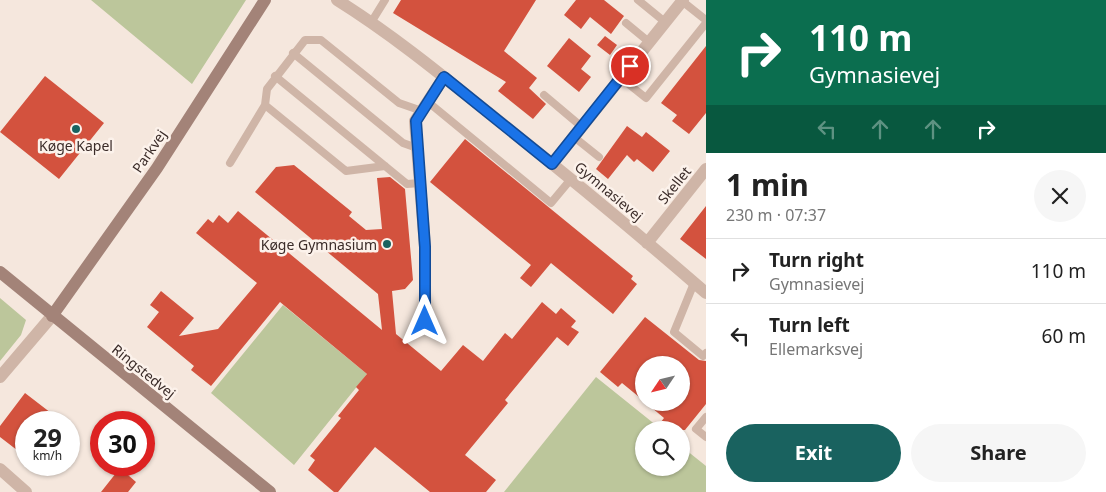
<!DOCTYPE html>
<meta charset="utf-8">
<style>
:root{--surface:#fff;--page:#f6f6f6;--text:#222;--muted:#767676;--line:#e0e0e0;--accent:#19625f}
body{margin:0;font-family:"Noto Sans",sans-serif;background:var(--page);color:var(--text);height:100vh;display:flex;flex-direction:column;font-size:19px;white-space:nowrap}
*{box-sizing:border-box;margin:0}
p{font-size:16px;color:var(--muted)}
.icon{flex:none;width:28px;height:28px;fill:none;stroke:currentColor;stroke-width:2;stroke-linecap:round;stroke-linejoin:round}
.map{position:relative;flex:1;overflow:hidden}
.panel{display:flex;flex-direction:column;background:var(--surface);width:400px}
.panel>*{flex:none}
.banner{background:#0b6e4f;color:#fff;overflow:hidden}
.needle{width:32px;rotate:235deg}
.controls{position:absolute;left:635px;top:356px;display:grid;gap:10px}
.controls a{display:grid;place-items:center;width:55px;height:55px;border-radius:50%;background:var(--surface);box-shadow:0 1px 4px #0004;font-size:25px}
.speed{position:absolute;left:15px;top:411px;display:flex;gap:10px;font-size:25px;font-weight:700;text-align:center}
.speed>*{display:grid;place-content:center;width:65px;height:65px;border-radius:50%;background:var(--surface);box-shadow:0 1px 4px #0004;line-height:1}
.speed small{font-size:12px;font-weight:400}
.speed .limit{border:8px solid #d22;background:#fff;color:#111}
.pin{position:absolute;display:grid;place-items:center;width:42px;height:42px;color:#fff;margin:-21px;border:2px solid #fff;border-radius:50%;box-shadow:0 1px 5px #0007}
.me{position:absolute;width:55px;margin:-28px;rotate:0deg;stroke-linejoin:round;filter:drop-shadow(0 0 4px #0008)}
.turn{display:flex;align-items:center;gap:18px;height:105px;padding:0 20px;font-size:22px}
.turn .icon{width:65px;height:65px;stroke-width:2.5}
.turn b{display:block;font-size:35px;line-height:42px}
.lanes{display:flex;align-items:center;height:48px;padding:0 20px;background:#0003;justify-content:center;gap:25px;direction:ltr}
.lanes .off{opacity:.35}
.round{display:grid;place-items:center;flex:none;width:52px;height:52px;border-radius:26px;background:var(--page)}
.overview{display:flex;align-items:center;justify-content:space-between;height:85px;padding:0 20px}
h1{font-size:30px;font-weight:700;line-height:38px}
.button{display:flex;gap:10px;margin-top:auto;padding:10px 20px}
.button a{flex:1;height:58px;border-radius:30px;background:var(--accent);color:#fff;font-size:20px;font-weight:700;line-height:58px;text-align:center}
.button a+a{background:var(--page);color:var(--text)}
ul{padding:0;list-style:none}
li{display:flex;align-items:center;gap:15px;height:65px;padding:0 20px;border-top:1px solid var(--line)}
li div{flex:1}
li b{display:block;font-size:19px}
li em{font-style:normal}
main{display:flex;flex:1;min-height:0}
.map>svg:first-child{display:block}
.green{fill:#bcc69b}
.building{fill:#d3523e}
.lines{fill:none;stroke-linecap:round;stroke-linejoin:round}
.lane{stroke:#cfb5a7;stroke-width:8}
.street{stroke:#cfb5a7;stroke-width:12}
.secondary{stroke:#a38378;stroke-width:12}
.route-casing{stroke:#114b97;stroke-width:12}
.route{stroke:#1a73e8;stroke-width:9}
.poi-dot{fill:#19625f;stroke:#fcf2eb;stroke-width:2}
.labels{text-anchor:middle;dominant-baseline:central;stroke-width:5;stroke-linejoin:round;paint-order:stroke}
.poi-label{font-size:14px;fill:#3b2c29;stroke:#fcf2eb}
.street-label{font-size:14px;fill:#3b2c29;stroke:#fcf2eb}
</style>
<main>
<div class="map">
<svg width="706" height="492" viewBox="0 0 706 492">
<rect width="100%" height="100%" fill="#f5e7dd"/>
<!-- green -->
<path class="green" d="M 91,0 L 246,0 L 192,84 Z
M 0,298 L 26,320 L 21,335 L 0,361 Z
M 283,305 L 367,374 L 294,465 L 211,393 Z
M 596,377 L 662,430 L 644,430 L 644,468 L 681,468 L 681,446 L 706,466 L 706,492 L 504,492 Z"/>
<!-- building -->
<path class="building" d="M 401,0 L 536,0 L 504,51 L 537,78 L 529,88 L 546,104 L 533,119 L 498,91 L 506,82 L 393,13 Z
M 576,0 L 604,0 L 624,16 L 611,34 L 590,17 L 581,29 L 564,15 Z
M 605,36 L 617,45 L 610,55 L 597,45 Z
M 569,38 L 591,56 L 581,69 L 591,77 L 579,92 L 547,66 Z
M 706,46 L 706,113 L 689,134 L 672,121 L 677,115 L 661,103 Z
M 45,76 L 104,123 L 59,179 L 0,132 Z
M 627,126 L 642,137 L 646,132 L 670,151 L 653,172 L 637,159 L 634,162 L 627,155 L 608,179 L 596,169 Z
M 465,139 L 633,276 L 631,279 L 637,284 L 613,314 L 551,263 L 531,287 L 520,278 L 531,265 L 430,182 Z
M 294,165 L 352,212 L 349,216 L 366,230 L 382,229 L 377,178 L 390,177 L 405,189 L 413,280 L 405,289 L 392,291 L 396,334 L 441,371 L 463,345 L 483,361 L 505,333 L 512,339 L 542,302 L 556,314 L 561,308 L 576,321 L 571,327 L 579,332 L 568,346 L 557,337 L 505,400 L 508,403 L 465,455 L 496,480 L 486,492 L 430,492 L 375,447 L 338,492 L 334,492 L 308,470 L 315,460 L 310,456 L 341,418 L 338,416 L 359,390 L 356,387 L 367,374 L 280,302 L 211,386 L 191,370 L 194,366 L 147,327 L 159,312 L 150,305 L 161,291 L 194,318 L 179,336 L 218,329 L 257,283 L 196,233 L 208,219 L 213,223 L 219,215 L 228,223 L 238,211 L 382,330 L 378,294 L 255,192 L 276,167 Z
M 706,206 L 706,259 L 680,239 Z
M 645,317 L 699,360 L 706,361 L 706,404 L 685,430 L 670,430 L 661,422 L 664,418 L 645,402 L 681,402 L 681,365 L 644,365 L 644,401 L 622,383 L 618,387 L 600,372 Z
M 25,393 L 51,413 L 43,422 L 26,422 L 26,457 L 0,437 L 0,426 Z
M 120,468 L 136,482 L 128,492 L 101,492 Z"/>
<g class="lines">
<!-- lane -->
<path class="lane" d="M 638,0 L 665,22
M 682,1 L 706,20
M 372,21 L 385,0
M 626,23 L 649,42
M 293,53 L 403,143 L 417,148
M 275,76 L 407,184 L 420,183
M 621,78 L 646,98 L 706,23
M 544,95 L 582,127
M 428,102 L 551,203 L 571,179
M 265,105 L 346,171 L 385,166
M 574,137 L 599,157
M 230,163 L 265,105 L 267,89 L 305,40 L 321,40 L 399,103 L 422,111
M 694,283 L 674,332 L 703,356 L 706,353
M 706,417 L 696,429 L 706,437"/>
<!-- street -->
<path class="street" d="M 337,0 C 393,35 444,77 495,118 C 567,175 637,233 706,293
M 552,164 L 683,0
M 647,243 L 706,169
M 425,321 L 425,247 L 415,121 L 444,77
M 0,377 L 52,316
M 0,469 L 26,492"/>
<!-- secondary -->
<path class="secondary" d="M 0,272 L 270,492
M 52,316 L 157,168 L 265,0"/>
</g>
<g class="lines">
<defs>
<path id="route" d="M 425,321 L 425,247 L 416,121 L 444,77 L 552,164 L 630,66"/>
</defs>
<!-- route casing -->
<use href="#route" class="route-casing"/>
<!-- route -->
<use href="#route" class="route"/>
</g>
<!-- markers -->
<g class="poi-dot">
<circle cx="76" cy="129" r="5"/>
<circle cx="387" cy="244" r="5"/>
</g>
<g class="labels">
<!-- poi labels -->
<g class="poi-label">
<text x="76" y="145">Køge Kapel</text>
<text x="377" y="244" text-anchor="end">Køge Gymnasium</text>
</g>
<!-- street labels -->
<g class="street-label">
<text transform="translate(149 151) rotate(-56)">Parkvej</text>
<text transform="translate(674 185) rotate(-51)">Skellet</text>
<text transform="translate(609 191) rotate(40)">Gymnasievej</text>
<text transform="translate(144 371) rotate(39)">Ringstedvej</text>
</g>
</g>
</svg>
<div class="controls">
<a><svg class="needle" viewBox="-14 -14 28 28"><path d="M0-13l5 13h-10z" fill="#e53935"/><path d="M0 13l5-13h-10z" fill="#767676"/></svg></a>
<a><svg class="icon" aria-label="search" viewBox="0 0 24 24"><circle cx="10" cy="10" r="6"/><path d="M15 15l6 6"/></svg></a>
</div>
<div class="speed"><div>29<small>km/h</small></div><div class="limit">30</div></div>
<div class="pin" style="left:630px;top:66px;background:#d93025"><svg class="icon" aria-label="arrive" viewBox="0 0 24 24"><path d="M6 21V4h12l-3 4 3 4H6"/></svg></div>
<svg class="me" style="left:425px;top:321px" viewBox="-20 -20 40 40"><path d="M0-17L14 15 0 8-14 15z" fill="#1a73e8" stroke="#fff" stroke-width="4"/></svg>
</div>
<section class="panel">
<div class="banner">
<div class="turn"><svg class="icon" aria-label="right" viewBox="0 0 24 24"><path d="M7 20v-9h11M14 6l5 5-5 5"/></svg><div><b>110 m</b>Gymnasievej</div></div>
<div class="lanes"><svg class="icon off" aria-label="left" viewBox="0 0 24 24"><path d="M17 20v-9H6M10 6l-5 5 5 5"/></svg><svg class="icon off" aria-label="ahead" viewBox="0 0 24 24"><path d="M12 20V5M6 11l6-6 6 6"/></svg><svg class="icon off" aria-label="ahead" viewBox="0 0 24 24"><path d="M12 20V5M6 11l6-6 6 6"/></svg><svg class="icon" aria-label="right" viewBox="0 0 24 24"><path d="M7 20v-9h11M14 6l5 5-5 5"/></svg></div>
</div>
<div class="overview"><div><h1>1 min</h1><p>230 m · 07:37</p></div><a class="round"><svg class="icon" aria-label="close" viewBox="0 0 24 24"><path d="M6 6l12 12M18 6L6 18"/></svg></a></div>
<ul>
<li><svg class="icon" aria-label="right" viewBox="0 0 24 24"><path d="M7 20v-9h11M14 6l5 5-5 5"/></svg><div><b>Turn right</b><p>Gymnasievej</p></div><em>110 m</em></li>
<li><svg class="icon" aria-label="left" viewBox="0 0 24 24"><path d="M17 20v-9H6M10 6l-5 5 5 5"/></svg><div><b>Turn left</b><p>Ellemarksvej</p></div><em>60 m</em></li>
</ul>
<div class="button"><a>Exit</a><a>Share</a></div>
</section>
</main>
